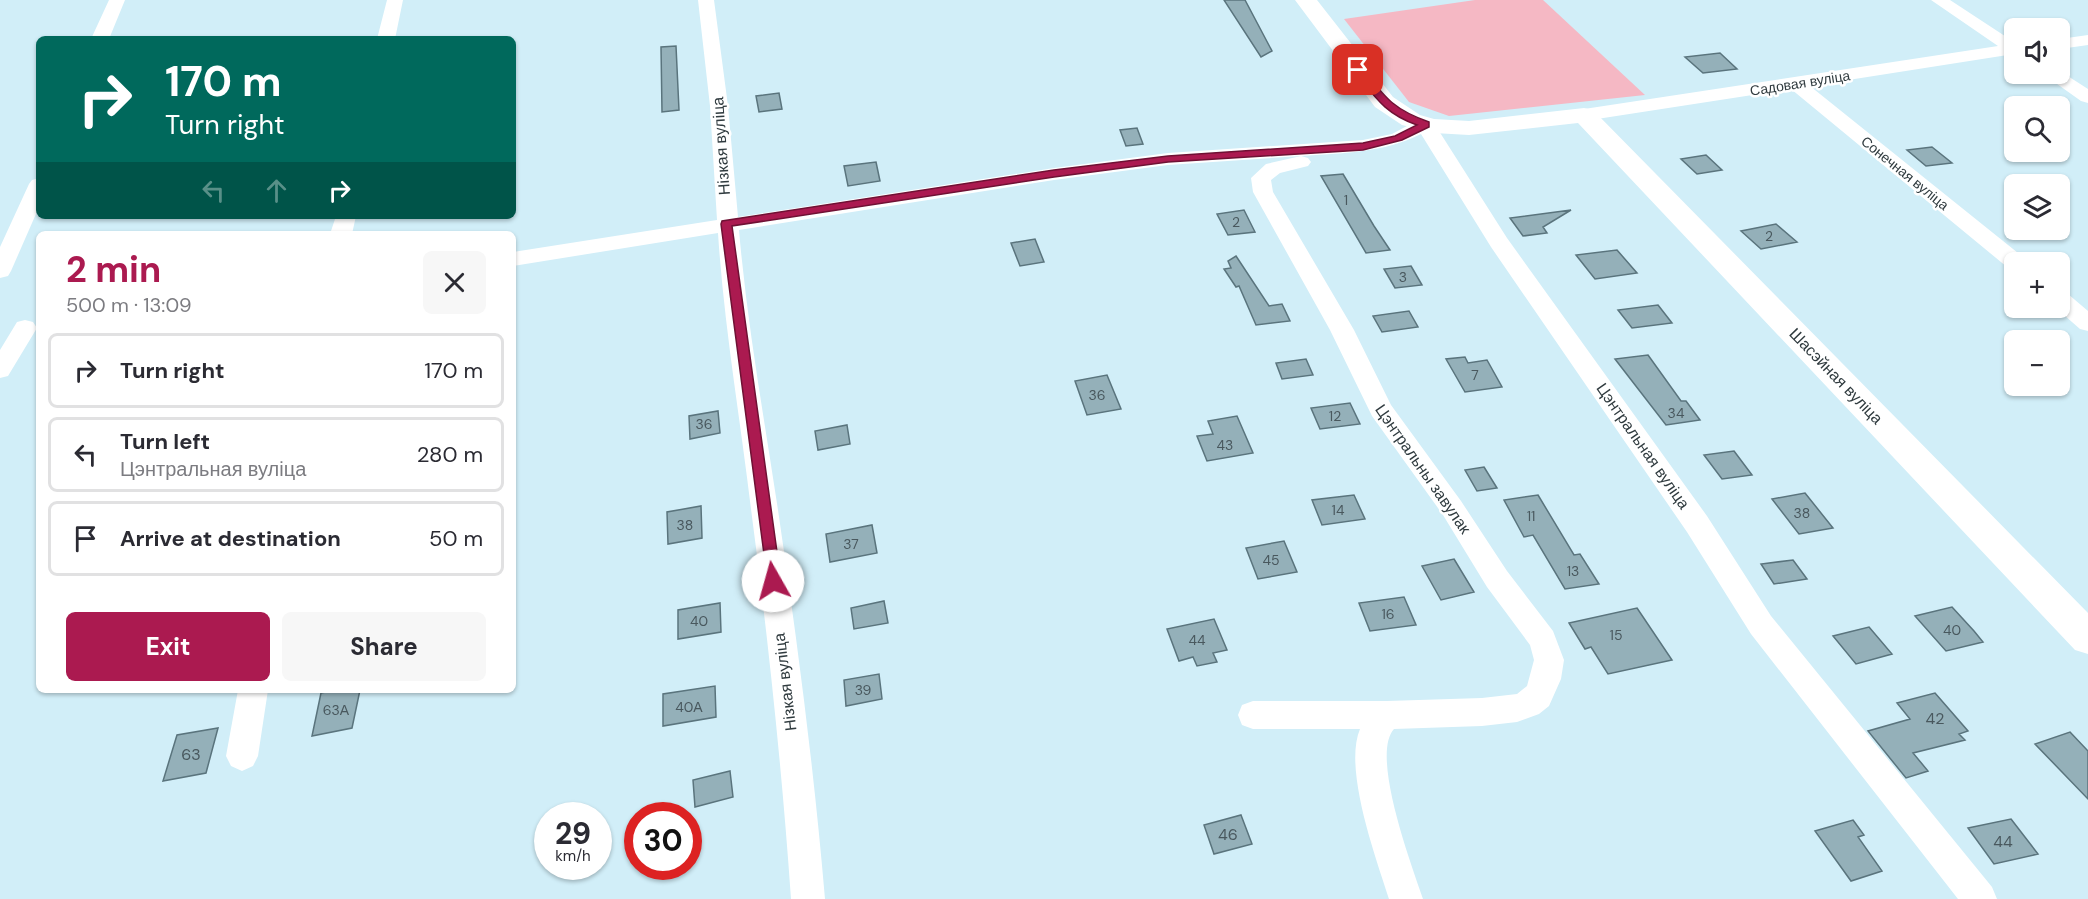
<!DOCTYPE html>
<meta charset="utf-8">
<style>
:root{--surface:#fff;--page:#f7f7f7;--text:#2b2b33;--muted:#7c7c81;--line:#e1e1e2;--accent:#ab1a50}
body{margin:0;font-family:"DM Sans",sans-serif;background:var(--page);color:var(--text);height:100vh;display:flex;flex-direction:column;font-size:22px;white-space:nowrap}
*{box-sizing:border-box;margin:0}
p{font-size:20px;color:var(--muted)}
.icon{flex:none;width:33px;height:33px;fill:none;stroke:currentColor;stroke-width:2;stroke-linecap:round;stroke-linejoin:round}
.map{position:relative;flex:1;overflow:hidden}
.side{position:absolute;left:36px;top:231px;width:480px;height:462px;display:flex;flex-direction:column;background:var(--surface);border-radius:9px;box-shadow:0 2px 4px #0004}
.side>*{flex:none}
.guide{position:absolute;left:36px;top:36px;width:480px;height:183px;border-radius:9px;box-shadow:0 2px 4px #0004;background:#00695c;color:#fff;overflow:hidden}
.fabs{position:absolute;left:2004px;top:18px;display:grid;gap:12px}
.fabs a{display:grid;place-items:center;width:66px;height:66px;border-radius:9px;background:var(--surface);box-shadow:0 2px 4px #0004;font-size:30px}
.speed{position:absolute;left:534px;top:802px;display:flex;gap:12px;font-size:30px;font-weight:700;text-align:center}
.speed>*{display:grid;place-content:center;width:78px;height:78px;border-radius:50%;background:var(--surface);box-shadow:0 2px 4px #0004;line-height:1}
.speed small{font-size:15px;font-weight:400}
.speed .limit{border:9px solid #d22;background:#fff;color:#111}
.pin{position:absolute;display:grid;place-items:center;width:51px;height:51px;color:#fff;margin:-26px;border-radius:12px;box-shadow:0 3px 9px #0006}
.me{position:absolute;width:66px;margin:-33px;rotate:353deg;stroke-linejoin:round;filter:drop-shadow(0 0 4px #0008)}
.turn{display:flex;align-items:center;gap:21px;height:126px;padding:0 30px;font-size:27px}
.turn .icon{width:78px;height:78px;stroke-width:2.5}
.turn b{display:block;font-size:42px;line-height:51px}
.lanes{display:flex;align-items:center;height:57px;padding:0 30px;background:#0003;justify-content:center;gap:30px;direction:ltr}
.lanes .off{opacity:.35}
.round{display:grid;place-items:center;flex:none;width:63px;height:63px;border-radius:9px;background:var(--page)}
.headline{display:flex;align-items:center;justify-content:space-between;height:102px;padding:0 30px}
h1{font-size:36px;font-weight:700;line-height:45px;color:var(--accent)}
.primary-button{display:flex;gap:12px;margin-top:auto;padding:12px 30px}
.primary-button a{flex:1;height:69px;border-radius:9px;background:var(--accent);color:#fff;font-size:24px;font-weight:700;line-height:69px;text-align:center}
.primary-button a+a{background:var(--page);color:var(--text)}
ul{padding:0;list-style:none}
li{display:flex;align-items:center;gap:18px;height:75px;margin:0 12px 9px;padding:0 18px;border:3px solid var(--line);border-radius:9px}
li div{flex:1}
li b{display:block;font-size:22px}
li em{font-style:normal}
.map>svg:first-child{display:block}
.green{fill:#f5b8c4}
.building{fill:#94b0b9;stroke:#5a747d;stroke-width:1.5}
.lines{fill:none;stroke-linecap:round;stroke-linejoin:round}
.street{fill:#fff;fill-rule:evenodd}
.secondary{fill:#fff;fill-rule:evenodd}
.route{fill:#ab1a50;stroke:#6f1134;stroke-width:1.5}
.labels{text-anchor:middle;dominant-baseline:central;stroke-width:5;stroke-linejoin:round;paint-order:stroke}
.far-street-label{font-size:14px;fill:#303b3f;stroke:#fff}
.number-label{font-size:14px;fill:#49585e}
.street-label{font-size:16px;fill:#303b3f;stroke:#fff}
.near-number-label{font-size:16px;fill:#49585e}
</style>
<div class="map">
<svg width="2088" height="899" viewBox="0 0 2088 899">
<rect width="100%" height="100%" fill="#d1eef8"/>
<!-- green -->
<path class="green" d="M 1475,0 L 1543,0 L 1645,95 L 1449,116 L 1409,102 L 1344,19 Z"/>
<!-- building -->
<path class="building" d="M 1224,0 L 1245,0 L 1272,51 L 1261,57 Z
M 676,46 L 679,110 L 662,112 L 661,47 Z
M 1720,53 L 1737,69 L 1703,73 L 1685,57 Z
M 779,93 L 782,109 L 759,112 L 756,96 Z
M 1137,128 L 1143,144 L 1126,146 L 1120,130 Z
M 1932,147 L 1952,163 L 1926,166 L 1907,150 Z
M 1706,155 L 1722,170 L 1697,174 L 1681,159 Z
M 876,162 L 880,181 L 848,186 L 844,166 Z
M 1343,174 L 1374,226 L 1390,250 L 1366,253 L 1321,176 Z
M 1244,210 L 1255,232 L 1228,235 L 1217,214 Z
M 1571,210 L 1543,227 L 1547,233 L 1523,236 L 1510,218 Z
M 1776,224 L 1797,242 L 1761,249 L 1741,231 Z
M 1035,239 L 1044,262 L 1020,266 L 1011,243 Z
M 1617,250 L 1637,273 L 1595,279 L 1576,255 Z
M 1236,256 L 1269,306 L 1282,304 L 1290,321 L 1256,325 L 1239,286 L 1236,287 L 1224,269 L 1231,268 L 1228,261 Z
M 1411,266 L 1422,285 L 1395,288 L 1384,269 Z
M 1658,305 L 1672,323 L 1632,328 L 1618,310 Z
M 1409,311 L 1418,327 L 1382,332 L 1373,316 Z
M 1648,355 L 1681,401 L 1686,401 L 1700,420 L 1666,425 L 1615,359 Z
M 1465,357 L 1468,363 L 1487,360 L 1502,387 L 1465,392 L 1446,359 Z
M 1306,359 L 1313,375 L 1282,379 L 1276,363 Z
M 1107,375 L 1121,409 L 1087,415 L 1075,381 Z
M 1350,403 L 1360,424 L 1320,429 L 1311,408 Z
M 718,411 L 720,433 L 690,439 L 689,416 Z
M 1237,416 L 1253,453 L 1207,461 L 1197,436 L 1213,434 L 1208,421 Z
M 847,425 L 850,444 L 818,450 L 815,431 Z
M 1734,451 L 1752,475 L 1722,479 L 1704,455 Z
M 1484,467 L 1497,488 L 1477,491 L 1465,470 Z
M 1805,493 L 1833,528 L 1799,534 L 1772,499 Z
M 1354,495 L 1365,519 L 1322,525 L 1312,500 Z
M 1538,495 L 1574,555 L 1580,554 L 1599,584 L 1565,589 L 1533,535 L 1524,537 L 1504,500 Z
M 701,506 L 702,538 L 668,544 L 667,512 Z
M 872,525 L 877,553 L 830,562 L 826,534 Z
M 1284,541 L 1297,572 L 1258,579 L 1246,548 Z
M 1454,559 L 1474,592 L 1441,600 L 1422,566 Z
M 1793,560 L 1807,579 L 1774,584 L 1761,564 Z
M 1404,597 L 1416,625 L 1370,631 L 1359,603 Z
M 884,601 L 888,623 L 854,629 L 851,608 Z
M 720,603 L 721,632 L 678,639 L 678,610 Z
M 1952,607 L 1974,631 L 1983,642 L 1946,651 L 1915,616 Z
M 1637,608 L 1672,660 L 1608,674 L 1591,647 L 1585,649 L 1569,623 Z
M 1214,619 L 1227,650 L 1213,653 L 1217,662 L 1197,666 L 1193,657 L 1179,661 L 1167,629 Z
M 1869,627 L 1892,654 L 1856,664 L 1833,636 Z
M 879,674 L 882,699 L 846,706 L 844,680 Z
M 715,686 L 716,717 L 663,726 L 663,694 Z
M 335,690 L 360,690 L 352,728 L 312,736 L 321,693 Z
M 1935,693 L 1968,731 L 1959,734 L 1965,740 L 1913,753 L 1928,771 L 1906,778 L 1868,731 L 1910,719 L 1897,703 Z
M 218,728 L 206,773 L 163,781 L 177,735 Z
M 2070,732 L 2088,751 L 2088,799 L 2035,744 Z
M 730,771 L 733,797 L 695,807 L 693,780 Z
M 1241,815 L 1252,844 L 1214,854 L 1204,825 Z
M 2011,819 L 2038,854 L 1994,864 L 1968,828 Z
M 1853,820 L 1864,835 L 1858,837 L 1882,871 L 1851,881 L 1815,831 Z"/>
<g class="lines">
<!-- street -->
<path class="street" d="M 109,0 L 125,0 L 109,39 L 91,39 Z
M 387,0 L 403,0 L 395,39 L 377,39 Z
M 698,0 L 714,0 L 728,106 L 738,217 L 1054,168 L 1168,153 L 1363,140 L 1392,134 L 1418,120 L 1432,120 L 1507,238 L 1707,516 L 1771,616 L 1992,887 L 1997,899 L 1958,899 L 1751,634 L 1687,532 L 1491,247 L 1421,134 C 1384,153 1342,153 1301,156 L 1308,158 L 1311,162 L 1308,166 L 1280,173 L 1271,180 L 1273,192 L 1354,330 L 1391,405 L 1461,501 L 1507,571 L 1553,631 L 1564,660 L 1561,679 L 1549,706 L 1539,714 L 1517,722 L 1482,726 L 1394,729 C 1370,755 1412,866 1423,899 L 1389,899 C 1376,858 1343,769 1360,729 L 1253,729 L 1242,725 L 1238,715 L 1242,705 L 1253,701 L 1387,701 L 1482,698 L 1517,694 L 1527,686 L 1534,660 L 1530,645 L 1487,587 L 1443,515 L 1372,416 L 1330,330 L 1253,192 L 1251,178 L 1266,164 L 1301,156 L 1168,165 L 1054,180 L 739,230 C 747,324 764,417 778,510 C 797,639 814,769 825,899 L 791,899 C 782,769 768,638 751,509 C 740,417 724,326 718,233 L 513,266 L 513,252 L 717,220 L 710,106 Z
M 1931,0 L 1950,0 L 2014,42 L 2014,54 L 1810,86 L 2023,257 L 2026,262 L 2014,262 L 2014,269 L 2007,267 L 1791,89 L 1584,121 L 1577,119 L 1574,115 L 1577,111 L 1584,109 L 1998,46 Z
M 2088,35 L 2088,45 L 2060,49 L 2060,39 Z
M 2060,71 L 2088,89 L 2088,103 L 2081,101 L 2043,74 L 2060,74 Z
M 39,178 L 39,207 L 11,271 L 8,276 L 0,278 L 0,247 L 29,184 L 32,180 Z
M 336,216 L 356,216 L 352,234 L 330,234 Z
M 2060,291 L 2068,294 L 2088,311 L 2088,331 L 2080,329 L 2056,308 L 2060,308 Z
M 25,320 L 33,322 L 37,328 L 8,376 L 0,378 L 0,350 L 17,322 Z
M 238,690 L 268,690 L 258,756 L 253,766 L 242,771 L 231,766 L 226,756 Z"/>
<!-- secondary -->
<path class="secondary" d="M 1295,0 L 1317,0 L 1393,97 L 1420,115 L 1434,119 L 1469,121 L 1584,108 L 1593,110 L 2088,613 L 2088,654 L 2075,650 L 1578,123 L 1469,135 L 1434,133 L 1402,125 L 1375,107 Z"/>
</g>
<!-- route -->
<path class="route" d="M 1355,68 L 1362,68 C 1385,97 1392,109 1429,122 L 1429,127 L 1402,140 L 1363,150 L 1168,162 L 1054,177 L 732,226 L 781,581 L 779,585 L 773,587 L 768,585 L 721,224 L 722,221 L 1054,170 L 1168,156 L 1363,143 L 1395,136 L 1417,125 C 1385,114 1375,97 1355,72 Z"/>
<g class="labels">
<!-- far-street labels -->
<g class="far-street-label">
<text transform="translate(1800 83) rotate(-9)">Садовая вуліца</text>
<text transform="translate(1905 173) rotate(39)">Сонечная вуліца</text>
</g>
<!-- number labels -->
<g class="number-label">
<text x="1346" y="200">1</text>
<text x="1236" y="222">2</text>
<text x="1769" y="236">2</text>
<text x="1403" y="277">3</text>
<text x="1475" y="375">7</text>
<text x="1097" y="395">36</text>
<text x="1676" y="413">34</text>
<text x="1335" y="416">12</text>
<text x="704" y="424">36</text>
<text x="1225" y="445">43</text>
<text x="1338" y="510">14</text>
<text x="1802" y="513">38</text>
<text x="1531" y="516">11</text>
<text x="685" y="525">38</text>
<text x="851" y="544">37</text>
<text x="1271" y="560">45</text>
<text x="1573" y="571">13</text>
<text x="1388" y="614">16</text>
<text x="699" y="621">40</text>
<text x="1952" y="630">40</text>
<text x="1616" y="635">15</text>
<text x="1197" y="640">44</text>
<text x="863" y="690">39</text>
<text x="689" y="707">40А</text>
<text x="336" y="710">63А</text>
</g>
<!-- street labels -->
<g class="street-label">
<text transform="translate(721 146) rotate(-94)">Нізкая вуліца</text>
<text transform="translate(1836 376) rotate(46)">Шасэйная вуліца</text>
<text transform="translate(1643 446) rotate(55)">Цэнтральная вуліца</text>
<text transform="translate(1423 469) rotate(55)">Цэнтральны завулак</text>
<text transform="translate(785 682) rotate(-97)">Нізкая вуліца</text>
</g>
<!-- near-number labels -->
<g class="near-number-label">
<text x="1935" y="718">42</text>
<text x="191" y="754">63</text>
<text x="1228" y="834">46</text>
<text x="2003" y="841">44</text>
</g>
</g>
</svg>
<div class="fabs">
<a><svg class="icon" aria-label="sound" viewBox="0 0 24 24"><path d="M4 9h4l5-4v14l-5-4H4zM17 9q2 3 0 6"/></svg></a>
<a><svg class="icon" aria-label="search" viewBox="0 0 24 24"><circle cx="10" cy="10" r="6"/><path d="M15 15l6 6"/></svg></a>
<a><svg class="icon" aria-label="layers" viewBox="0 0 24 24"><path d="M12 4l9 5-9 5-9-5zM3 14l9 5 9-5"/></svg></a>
<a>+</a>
<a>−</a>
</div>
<div class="speed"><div>29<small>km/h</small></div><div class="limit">30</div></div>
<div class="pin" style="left:1358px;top:70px;background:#d93025"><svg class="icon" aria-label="arrive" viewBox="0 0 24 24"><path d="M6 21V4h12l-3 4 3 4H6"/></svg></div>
<svg class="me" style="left:773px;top:581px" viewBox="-20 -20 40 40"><circle r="19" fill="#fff"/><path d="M0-13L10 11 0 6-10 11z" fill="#ab1a50"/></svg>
<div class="guide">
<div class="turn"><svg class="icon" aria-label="right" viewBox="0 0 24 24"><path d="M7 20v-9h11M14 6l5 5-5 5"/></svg><div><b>170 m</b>Turn right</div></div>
<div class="lanes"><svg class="icon off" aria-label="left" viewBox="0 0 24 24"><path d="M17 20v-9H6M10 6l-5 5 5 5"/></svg><svg class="icon off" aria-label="ahead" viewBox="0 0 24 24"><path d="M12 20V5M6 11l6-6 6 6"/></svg><svg class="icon" aria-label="right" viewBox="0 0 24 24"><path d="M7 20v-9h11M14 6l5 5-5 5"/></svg></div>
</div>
<section class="side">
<div class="headline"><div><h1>2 min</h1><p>500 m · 13:09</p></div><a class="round"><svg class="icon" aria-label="close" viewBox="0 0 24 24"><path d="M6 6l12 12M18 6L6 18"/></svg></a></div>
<ul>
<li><svg class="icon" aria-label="right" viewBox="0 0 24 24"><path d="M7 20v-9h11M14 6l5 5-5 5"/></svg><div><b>Turn right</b></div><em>170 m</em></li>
<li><svg class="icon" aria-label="left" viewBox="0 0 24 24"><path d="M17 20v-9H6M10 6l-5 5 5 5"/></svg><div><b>Turn left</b><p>Цэнтральная вуліца</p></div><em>280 m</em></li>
<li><svg class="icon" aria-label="arrive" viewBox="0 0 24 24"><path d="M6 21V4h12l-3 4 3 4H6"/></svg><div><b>Arrive at destination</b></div><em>50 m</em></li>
</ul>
<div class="primary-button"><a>Exit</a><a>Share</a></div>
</section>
</div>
